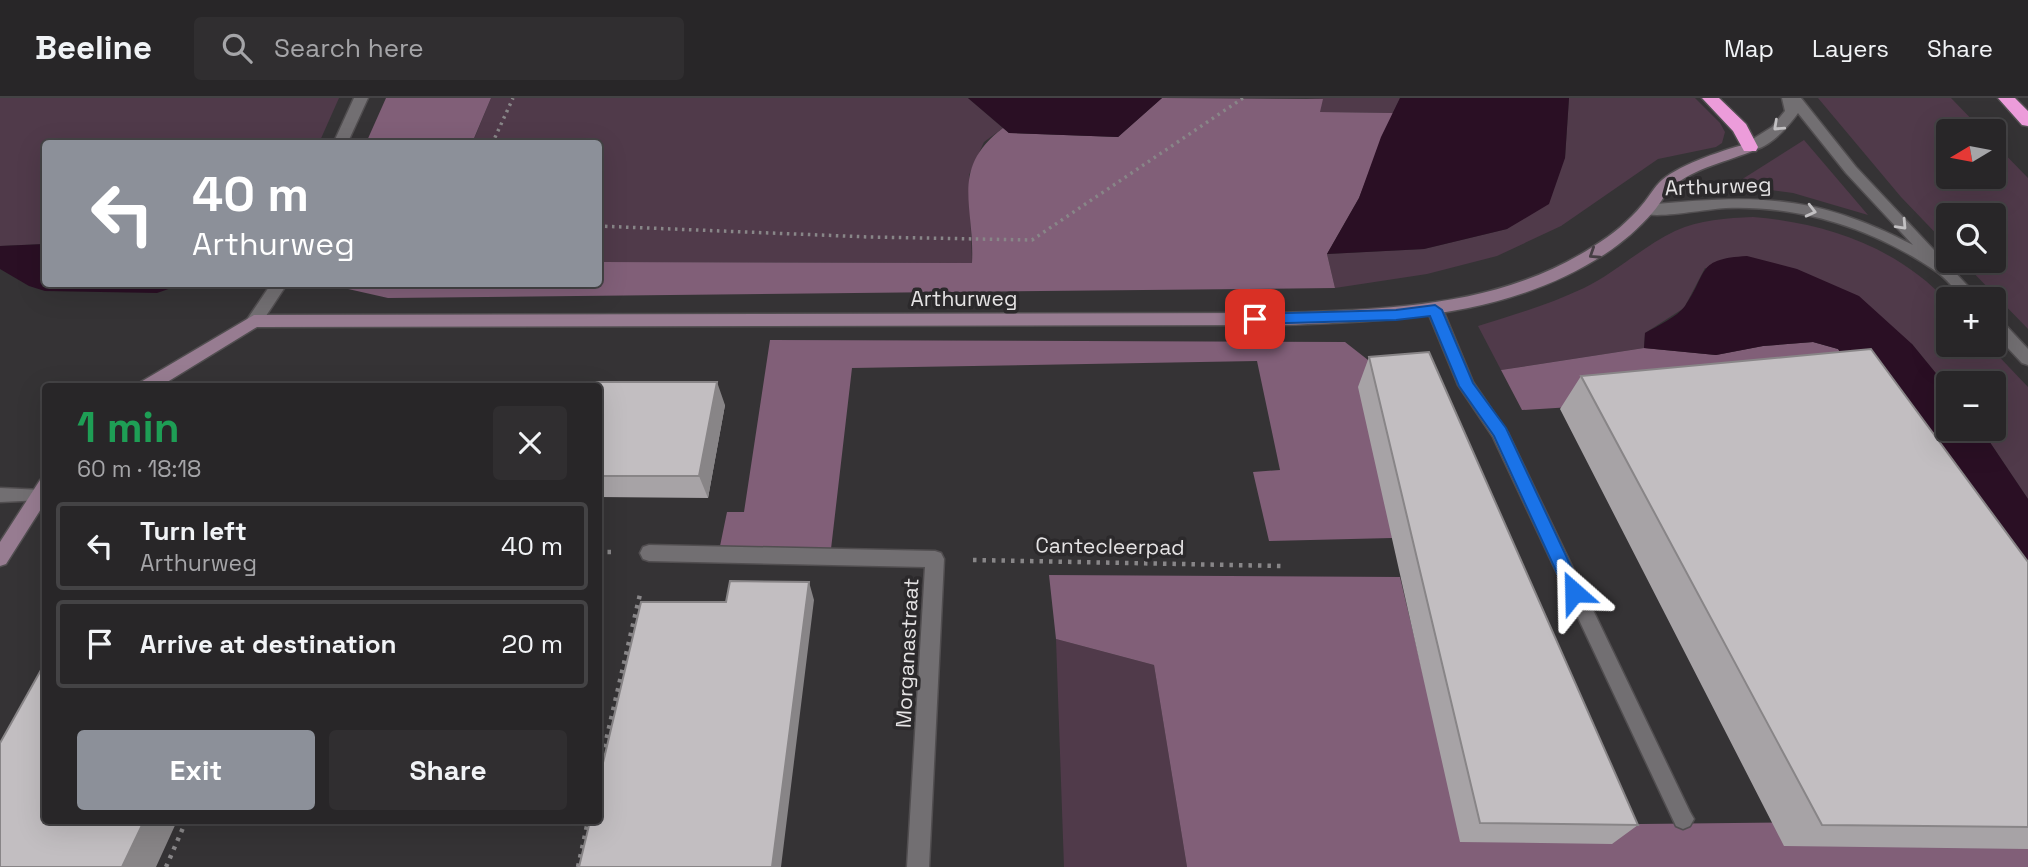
<!DOCTYPE html>
<meta charset="utf-8">
<style>
:root{--surface:#282628;--page:#302e30;--text:#f1f3f6;--muted:#a5a5a8;--line:#444345;--accent:#8c9099}
body{margin:0;font-family:"Space Grotesk",sans-serif;background:var(--page);color:var(--text);height:100vh;display:flex;flex-direction:column;font-size:26px;white-space:nowrap}
*{box-sizing:border-box;margin:0}
p{font-size:23px;color:var(--muted)}
.icon{flex:none;width:38px;height:38px;fill:none;stroke:currentColor;stroke-width:2;stroke-linecap:round;stroke-linejoin:round}
.map{position:relative;flex:1;overflow:hidden}
.panel{position:absolute;left:42px;top:285px;width:560px;height:441px;display:flex;flex-direction:column;background:var(--surface);border-radius:7px;box-shadow:0 7px 28px #0002,0 0 0 2px var(--line)}
.panel>*{flex:none}
.hud{position:absolute;left:42px;top:42px;width:560px;height:147px;border-radius:7px;box-shadow:0 7px 28px #0002,0 0 0 2px var(--line);background:#8c9099;color:#fff;overflow:hidden}
.needle{width:46px;rotate:260deg}
.buttons{position:absolute;left:1936px;top:21px;display:grid;gap:14px}
.buttons a{display:grid;place-items:center;width:70px;height:70px;border-radius:7px;background:var(--surface);box-shadow:0 7px 28px #0002,0 0 0 2px var(--line);font-size:35px}
.pin{position:absolute;display:grid;place-items:center;width:60px;height:60px;color:#fff;margin:-30px;border-radius:14px;box-shadow:0 4px 10px #0006}
.me{position:absolute;width:77px;margin:-38px;rotate:335deg;stroke-linejoin:round;filter:drop-shadow(0 0 5px #0008)}
.turn{display:flex;align-items:center;gap:24px;height:147px;padding:0 35px;font-size:32px}
.turn .icon{width:91px;height:91px;stroke-width:2.5}
.turn b{display:block;font-size:49px;line-height:60px}
.round{display:grid;place-items:center;flex:none;width:74px;height:74px;border-radius:7px;background:var(--page)}
.overview{display:flex;align-items:center;justify-content:space-between;height:119px;padding:0 35px}
h1{font-size:42px;font-weight:700;line-height:52px;color:#1e9e55}
.action{display:flex;gap:14px;margin-top:auto;padding:14px 35px}
.action a{flex:1;height:80px;border-radius:7px;background:var(--accent);color:#fff;font-size:28px;font-weight:700;line-height:80px;text-align:center}
.action a+a{background:var(--page);color:var(--text)}
ul{padding:0;list-style:none}
li{display:flex;align-items:center;gap:21px;height:88px;margin:0 14px 10px;padding:0 21px;border:4px solid var(--line);border-radius:7px}
li div{flex:1}
li b{display:block;font-size:26px}
li em{font-style:normal}
header{display:flex;align-items:center;gap:42px;box-sizing:border-box;height:98px;padding:0 35px;background:var(--surface);border-bottom:2px solid var(--line)}
header strong{font-size:33px}
nav{display:flex;gap:38px;margin-inline-start:auto;font-size:24px}
.search{width:490px;height:63px;background:var(--page);display:flex;align-items:center;gap:18px;box-sizing:border-box;padding:0 24px;border-radius:7px;color:var(--muted);font-size:26px}
.map>svg:first-child{display:block}
.green{fill:#503a4a}
.forest{fill:#815f78}
.water{fill:#2a0f24}
.lines{fill:none;stroke-linecap:round;stroke-linejoin:round}
.lane-casing{stroke:#514e50;stroke-width:3}
.street-casing{stroke:#514e50;stroke-width:3}
.secondary-casing{stroke:#514e50;stroke-width:3}
.highway-casing{stroke:#514e50;stroke-width:3}
.path-far1{stroke:#888688;stroke-width:3.5;stroke-dasharray:2.5 4.5;stroke-linecap:butt}
.path{stroke:#888688;stroke-width:4.5;stroke-dasharray:3.5 6;stroke-linecap:butt}
.lane{fill:#726f72;fill-rule:evenodd}
.street{fill:#726f72;fill-rule:evenodd}
.secondary{fill:#977c91;fill-rule:evenodd}
.highway{fill:#ec9cda;fill-rule:evenodd}
.wall{fill:#a7a3a6}
.shaded-wall{fill:#888587}
.building{fill:#c2bec1;stroke:#888587;stroke-width:2}
.oneway{stroke:#c2c0c2}
.oneway2{stroke:#463e44}
.route{fill:#1a73e8;stroke:#114b97;stroke-width:2}
.labels{text-anchor:middle;dominant-baseline:central;stroke-width:7;stroke-linejoin:round;paint-order:stroke}
.street-label{font-size:21px;fill:#e5e3e4;stroke:#2b292b}
</style>
<header>
<strong>Beeline</strong>
<div class="search"><svg class="icon" aria-label="search" viewBox="0 0 24 24"><circle cx="10" cy="10" r="6"/><path d="M15 15l6 6"/></svg>Search here</div>
<nav><a>Map</a><a>Layers</a><a>Share</a></nav>
</header>
<div class="map">
<svg width="2028" height="769" viewBox="0 0 2028 769">
<rect width="100%" height="100%" fill="#353335"/>
<!-- green -->
<path class="green" d="M 0,0 L 339,0 L 319,45 L 46,46 L 45,146 L 0,148 Z
M 491,0 L 968,0 L 1003,30 L 984,44 L 969,77 L 972,165 L 599,164 L 598,46 L 472,46 Z
M 1305,0 L 1400,0 L 1393,15 L 1319,14 L 1322,1 Z
M 1569,0 L 1695,0 L 1720,25 L 1725,34 L 1722,45 L 1716,49 L 1658,61 L 1561,128 L 1497,158 L 1427,176 L 1335,190 L 1327,156 L 1424,151 L 1507,131 L 1565,60 Z
M 1818,0 L 1951,0 L 1983,33 L 1948,33 L 1948,79 L 1993,79 L 1993,44 L 2028,80 L 2028,231 L 1962,163 L 1993,163 L 1993,117 L 1948,117 L 1948,148 L 1901,99 Z
M 1804,42 L 1868,117 L 1793,95 L 1733,87 Z
M 1753,119 C 1826,125 1897,149 1948,204 L 1948,247 L 1988,247 L 2028,289 L 2028,401 L 1981,331 L 1993,331 L 1993,285 L 1948,285 L 1948,290 L 1912,246 L 1705,170 L 1684,210 L 1645,235 L 1644,250 L 1501,272 L 1478,228 C 1514,217 1550,206 1584,190 C 1615,175 1645,147 1675,133 C 1699,122 1727,120 1753,119 Z
M 1056,541 L 1154,567 L 1187,769 L 1064,769 Z"/>
<!-- forest -->
<path class="forest" d="M 386,0 L 491,0 L 472,45 L 366,45 Z
M 1162,0 L 1323,1 L 1320,14 L 1393,15 L 1359,100 L 1327,156 L 1335,190 L 388,200 L 326,186 L 598,186 L 599,164 L 972,165 C 975,107 949,71 1003,30 L 1009,35 L 1118,39 Z
M 770,242 L 1345,244 L 1386,276 L 1392,440 L 1269,443 L 1253,374 L 1280,372 L 1257,263 L 852,270 L 831,451 L 719,453 L 727,414 L 744,414 Z
M 1813,244 L 1838,251 L 2028,505 L 1778,296 L 1522,312 L 1501,272 L 1644,250 L 1716,257 L 1763,248 Z
M 1049,477 L 1400,479 L 1459,728 L 2028,722 L 2028,769 L 1187,769 L 1154,567 L 1056,541 Z"/>
<!-- water -->
<path class="water" d="M 968,0 L 1162,0 L 1118,39 L 1009,35 Z
M 1400,0 L 1569,0 L 1565,60 L 1549,106 L 1507,131 L 1424,151 L 1327,156 L 1359,100 L 1381,39 Z
M 45,146 L 46,186 L 183,186 L 157,195 L 45,193 L 29,188 L 0,171 L 0,148 Z
M 1747,158 L 1797,171 L 1859,198 L 1912,246 L 1948,290 L 1948,331 L 1981,331 L 2028,401 L 2028,505 L 1838,251 L 1813,244 L 1763,248 L 1716,257 L 1644,250 L 1645,235 C 1657,228 1677,219 1685,208 C 1709,173 1696,161 1747,158 Z"/>
<g class="lines">
<defs>
<path id="lane" d="M 1782,0 L 1801,0 L 1856,69 L 1980,201 L 1963,201 C 1955,192 1947,181 1937,174 C 1875,131 1801,107 1726,110 C 1705,111 1659,121 1641,115 L 1639,112 L 1646,107 C 1755,97 1813,95 1913,147 L 1846,75 L 1798,15 C 1788,29 1765,56 1745,52 L 1745,46 L 1772,29 L 1785,13 Z
M 1435,206 L 1443,212 L 1473,284 L 1508,335 L 1690,714 L 1694,721 L 1690,728 L 1683,731 L 1676,728 L 1493,339 L 1458,287 L 1427,212 Z
M 1993,218 L 1999,220 L 2028,251 L 2028,267 L 2022,265 L 1993,234 Z"/>
<path id="street" d="M 354,0 L 368,0 L 347,46 L 333,46 Z
M 271,186 L 287,186 L 260,227 L 248,227 L 246,223 Z
M 0,390 L 43,392 L 46,398 L 43,402 L 0,404 Z
M 649,447 L 935,453 L 941,455 L 944,461 L 929,769 L 907,769 L 925,469 L 649,463 L 643,461 L 640,455 L 643,449 Z"/>
<path id="secondary" d="M 1750,45 L 1755,46 L 1755,52 C 1729,63 1694,70 1672,89 C 1665,96 1660,106 1653,114 C 1639,130 1622,145 1605,156 C 1508,219 1394,223 1282,227 L 257,229 L 159,289 L 137,289 L 139,285 L 254,217 L 1282,215 C 1391,211 1500,209 1594,148 C 1612,137 1629,123 1642,107 C 1649,99 1654,89 1662,82 C 1681,66 1726,51 1750,45 Z
M 46,380 L 46,403 L 6,466 L 0,468 L 0,444 L 40,382 Z"/>
<path id="highway" d="M 1702,0 L 1719,0 L 1746,26 L 1758,49 L 1756,53 L 1744,53 L 1733,33 Z
M 1998,0 L 2015,0 L 2028,13 L 2028,28 L 2022,27 Z"/>
</defs>
<!-- lane casing -->
<use href="#lane" class="lane-casing"/>
<!-- street casing -->
<use href="#street" class="street-casing"/>
<!-- secondary casing -->
<use href="#secondary" class="secondary-casing"/>
<!-- highway casing -->
<use href="#highway" class="highway-casing"/>
<!-- path-far1 -->
<path class="path-far1" d="M 492,46 L 513,0
M 598,128 L 869,139 L 1032,142 L 1243,0"/>
<!-- path -->
<path class="path" d="M 598,454 L 615,454
M 973,462 L 1283,468
M 598,677 L 641,492
M 166,769 L 186,723
M 578,769 L 588,723"/>
<!-- lane -->
<use href="#lane" class="lane"/>
<!-- street -->
<use href="#street" class="street"/>
<!-- secondary -->
<use href="#secondary" class="secondary"/>
<!-- highway -->
<use href="#highway" class="highway"/>
</g>
<!-- wall -->
<path class="wall" d="M 1369,259 L 1638,727 L 1612,746 L 1460,744 L 1358,289 Z
M 1581,278 L 2028,464 L 2028,751 L 1784,748 L 1560,311 Z
M 598,289 L 725,307 L 708,400 L 598,399 Z"/>
<!-- shaded-wall -->
<path class="shaded-wall" d="M 717,284 L 725,307 L 708,400 L 699,378 Z
M 809,484 L 814,502 L 781,769 L 772,769 Z
M 144,723 L 177,723 L 156,769 L 122,769 Z"/>
<!-- building -->
<path class="building" d="M 1871,251 L 2028,464 L 2028,729 L 1822,727 L 1581,278 Z
M 1429,254 L 1638,727 L 1480,725 L 1369,259 Z
M 284,284 L 717,284 L 699,378 L 598,378 L 598,289 L 281,289 Z
M 730,483 L 809,484 L 772,769 L 579,769 L 590,723 L 598,723 L 598,686 L 641,504 L 726,504 Z
M 46,563 L 46,723 L 144,723 L 122,769 L 0,769 L 0,645 Z"/>
<!-- one-way arrows -->
<defs><path id="oneway-chevron" d="M-2-3.5L2.5 0L-2 3.5" fill="none" stroke-width="1.6" stroke-linecap="round" stroke-linejoin="round" transform="scale(1.75)"/></defs>
<g class="oneway">
<use href="#oneway-chevron" transform="translate(1778 28) rotate(137)"/>
<use href="#oneway-chevron" transform="translate(1811 113) rotate(14)"/>
<use href="#oneway-chevron" transform="translate(1902 127) rotate(47)"/>
</g>
<use class="oneway2" href="#oneway-chevron" transform="translate(1594 156) rotate(147)"/>
<!-- route -->
<path class="route" d="M 1435,207 L 1442,212 L 1473,285 L 1506,330 L 1583,494 L 1580,499 L 1574,501 L 1568,499 L 1494,338 L 1459,288 L 1430,218 L 1396,222 L 1255,226 L 1248,221 L 1255,216 L 1396,212 Z"/>
<g class="labels">
<!-- street labels -->
<g class="street-label">
<text transform="translate(1718 88) rotate(-2)">Arthurweg</text>
<text x="964" y="200">Arthurweg</text>
<text transform="translate(1110 448) rotate(1)">Cantecleerpad</text>
<text transform="translate(907 555) rotate(-87)">Morganastraat</text>
</g>
</g>
</svg>
<div class="buttons">
<a><svg class="needle" viewBox="-14 -14 28 28"><path d="M0-13l5 13h-10z" fill="#e53935"/><path d="M0 13l5-13h-10z" fill="#a5a5a8"/></svg></a>
<a><svg class="icon" aria-label="search" viewBox="0 0 24 24"><circle cx="10" cy="10" r="6"/><path d="M15 15l6 6"/></svg></a>
<a>+</a>
<a>−</a>
</div>
<div class="pin" style="left:1255px;top:221px;background:#d93025"><svg class="icon" aria-label="arrive" viewBox="0 0 24 24"><path d="M6 21V4h12l-3 4 3 4H6"/></svg></div>
<svg class="me" style="left:1574px;top:494px" viewBox="-20 -20 40 40"><path d="M0-17L14 15 0 8-14 15z" fill="#1a73e8" stroke="#fff" stroke-width="4"/></svg>
<div class="hud">
<div class="turn"><svg class="icon" aria-label="left" viewBox="0 0 24 24"><path d="M17 20v-9H6M10 6l-5 5 5 5"/></svg><div><b>40 m</b>Arthurweg</div></div>
</div>
<section class="panel">
<div class="overview"><div><h1>1 min</h1><p>60 m · 18:18</p></div><a class="round"><svg class="icon" aria-label="close" viewBox="0 0 24 24"><path d="M6 6l12 12M18 6L6 18"/></svg></a></div>
<ul>
<li><svg class="icon" aria-label="left" viewBox="0 0 24 24"><path d="M17 20v-9H6M10 6l-5 5 5 5"/></svg><div><b>Turn left</b><p>Arthurweg</p></div><em>40 m</em></li>
<li><svg class="icon" aria-label="arrive" viewBox="0 0 24 24"><path d="M6 21V4h12l-3 4 3 4H6"/></svg><div><b>Arrive at destination</b></div><em>20 m</em></li>
</ul>
<div class="action"><a>Exit</a><a>Share</a></div>
</section>
</div>
